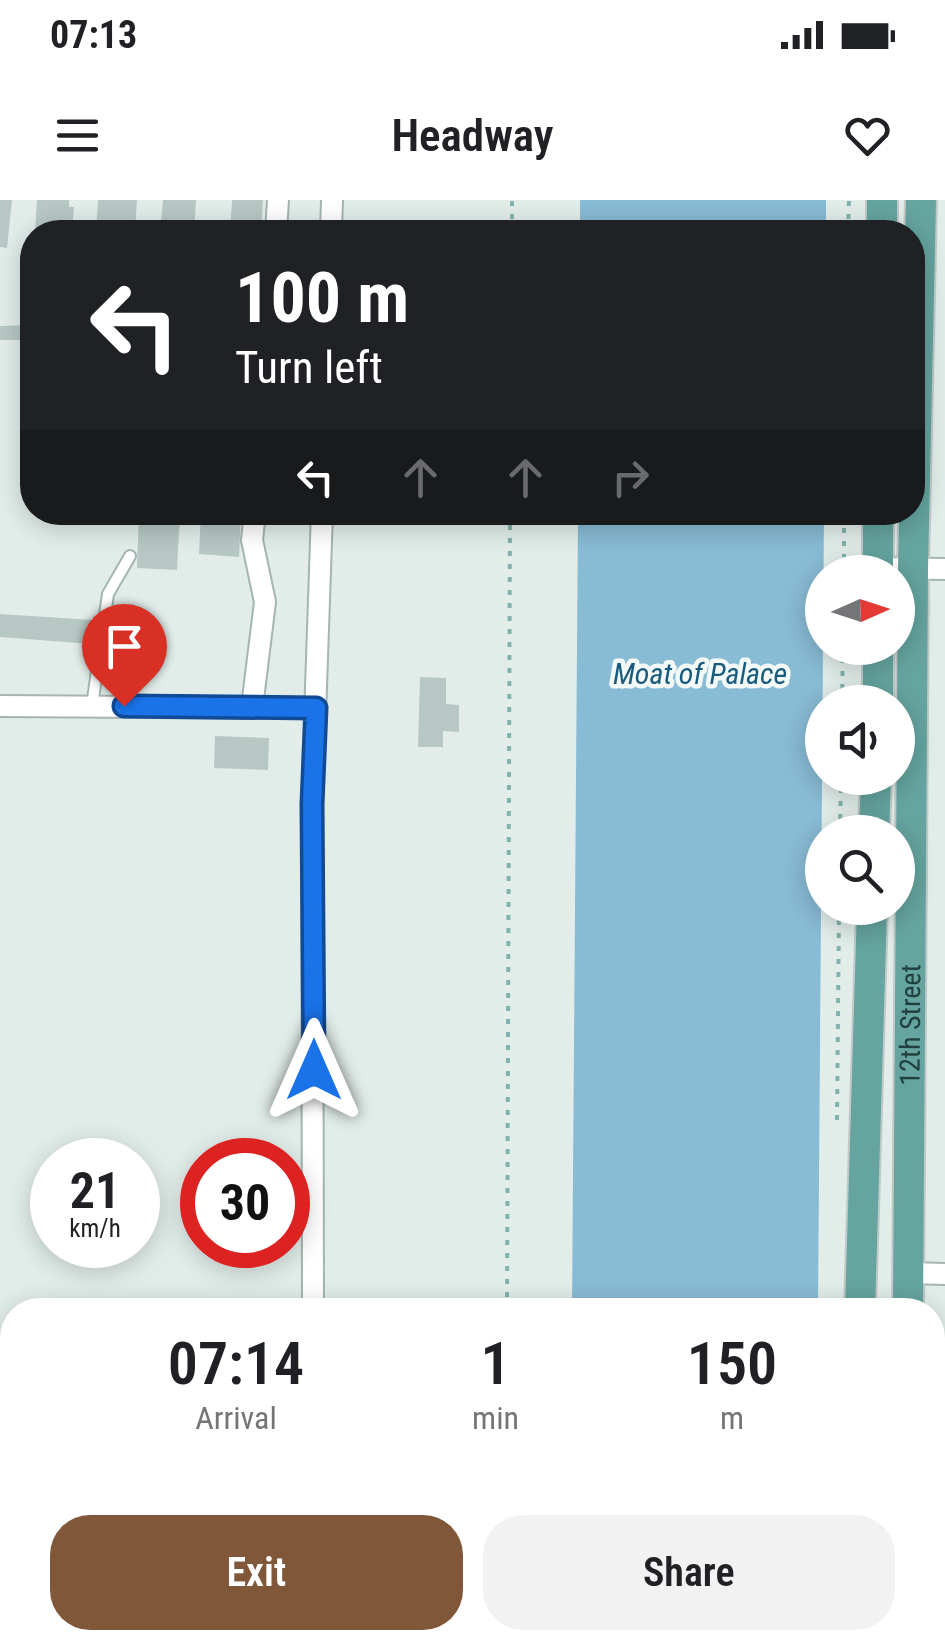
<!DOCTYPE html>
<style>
:root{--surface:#fff;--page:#f2f2f2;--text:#202124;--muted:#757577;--accent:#81573a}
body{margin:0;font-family:"Roboto Condensed",sans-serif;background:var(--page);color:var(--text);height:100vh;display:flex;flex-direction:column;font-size:38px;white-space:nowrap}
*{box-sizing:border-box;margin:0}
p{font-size:32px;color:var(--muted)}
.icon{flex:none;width:55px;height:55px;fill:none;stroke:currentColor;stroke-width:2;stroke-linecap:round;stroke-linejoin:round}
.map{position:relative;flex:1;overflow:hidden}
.side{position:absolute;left:0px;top:1098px;width:945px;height:352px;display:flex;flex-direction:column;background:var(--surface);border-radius:40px 40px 0 0;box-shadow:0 5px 25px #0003}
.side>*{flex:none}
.banner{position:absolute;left:20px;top:20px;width:905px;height:305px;border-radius:40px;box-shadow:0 5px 25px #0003;background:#202124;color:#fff;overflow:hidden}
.needle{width:65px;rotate:87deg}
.controls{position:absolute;left:805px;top:355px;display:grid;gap:20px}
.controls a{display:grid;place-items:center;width:110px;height:110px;border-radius:50%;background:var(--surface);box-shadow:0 5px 25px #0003;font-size:50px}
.speed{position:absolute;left:30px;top:938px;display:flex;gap:20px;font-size:50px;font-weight:700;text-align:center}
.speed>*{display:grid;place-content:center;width:130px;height:130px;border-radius:50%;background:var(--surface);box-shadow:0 5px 25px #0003;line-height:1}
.speed small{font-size:25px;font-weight:400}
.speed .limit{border:15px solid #d22;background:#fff;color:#111}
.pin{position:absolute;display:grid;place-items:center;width:85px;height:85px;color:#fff;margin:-102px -42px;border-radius:50% 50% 50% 0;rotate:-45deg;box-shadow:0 0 10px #0007}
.pin .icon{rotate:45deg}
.me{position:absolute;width:110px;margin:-55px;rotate:0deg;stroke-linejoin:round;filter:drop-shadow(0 0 8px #0008)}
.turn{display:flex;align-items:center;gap:35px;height:210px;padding:0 50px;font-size:45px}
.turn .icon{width:130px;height:130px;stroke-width:2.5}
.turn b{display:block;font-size:70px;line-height:85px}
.lanes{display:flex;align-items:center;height:95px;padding:0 50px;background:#0003;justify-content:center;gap:50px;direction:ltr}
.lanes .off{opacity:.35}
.eta{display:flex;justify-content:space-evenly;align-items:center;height:170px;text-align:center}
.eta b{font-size:60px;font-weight:600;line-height:70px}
.action{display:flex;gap:20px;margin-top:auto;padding:20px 50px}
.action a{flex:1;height:115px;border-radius:40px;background:var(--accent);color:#fff;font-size:40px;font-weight:600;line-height:115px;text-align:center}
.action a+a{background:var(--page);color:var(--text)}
.status{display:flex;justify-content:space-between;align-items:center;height:70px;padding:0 50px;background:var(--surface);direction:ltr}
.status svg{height:28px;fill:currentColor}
header{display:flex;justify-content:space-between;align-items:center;height:130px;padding:0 50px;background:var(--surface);font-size:45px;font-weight:600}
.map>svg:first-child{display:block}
.water{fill:#88bbd4}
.building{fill:#b7c8c4}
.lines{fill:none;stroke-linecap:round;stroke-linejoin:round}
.lane-casing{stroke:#a4b5b2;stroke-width:14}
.street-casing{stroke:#a4b5b2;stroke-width:24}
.primary-casing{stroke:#c1c9c8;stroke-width:34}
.path{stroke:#81b2ab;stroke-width:4;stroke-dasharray:5 8;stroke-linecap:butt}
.lane{stroke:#fff;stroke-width:10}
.street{stroke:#fff;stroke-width:20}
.primary{stroke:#65a49f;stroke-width:30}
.route-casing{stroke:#114b97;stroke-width:25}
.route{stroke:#1a73e8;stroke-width:18}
.labels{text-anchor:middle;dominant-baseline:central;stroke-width:9;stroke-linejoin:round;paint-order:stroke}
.street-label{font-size:28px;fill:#213f3c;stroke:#f3f9f7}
.water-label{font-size:30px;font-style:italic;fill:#185b7e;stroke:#f3f9f7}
</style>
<div class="status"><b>07:13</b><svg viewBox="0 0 49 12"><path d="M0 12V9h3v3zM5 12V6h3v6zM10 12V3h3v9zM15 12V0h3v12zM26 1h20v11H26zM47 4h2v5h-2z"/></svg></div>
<header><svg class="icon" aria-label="menu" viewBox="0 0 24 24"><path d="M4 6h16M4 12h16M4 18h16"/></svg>Headway<svg class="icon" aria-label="heart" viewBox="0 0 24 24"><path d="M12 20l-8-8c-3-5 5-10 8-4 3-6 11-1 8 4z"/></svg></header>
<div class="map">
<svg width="945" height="1448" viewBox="0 0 945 1448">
<rect width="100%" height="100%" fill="#e2edea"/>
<!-- water -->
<path class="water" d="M 580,0 L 826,0 L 826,32 L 580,32 Z
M 578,313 L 824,313 L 818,1110 L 572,1110 Z
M 570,1438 L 816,1438 L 816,1448 L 570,1448 Z"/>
<!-- building -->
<path class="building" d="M 0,0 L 12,0 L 7,48 L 0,47 Z
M 37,0 L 69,0 L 69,7 L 74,7 L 72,32 L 35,32 Z
M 98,0 L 137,0 L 135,32 L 96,32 Z
M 163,0 L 196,0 L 194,32 L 160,32 Z
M 232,0 L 263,0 L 261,32 L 230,32 Z
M 32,125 L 32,140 L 0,140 L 0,126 Z
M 139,312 L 180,312 L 177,370 L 137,368 Z
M 201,312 L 241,312 L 239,357 L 199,354 Z
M 0,414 L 93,420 L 91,444 L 0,437 Z
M 420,477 L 446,478 L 446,504 L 459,505 L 459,532 L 443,531 L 443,547 L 418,547 Z
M 215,536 L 269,538 L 268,570 L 214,568 Z
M 945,1237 L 945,1279 L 932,1279 L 932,1238 Z
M 932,1440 L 945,1440 L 945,1448 L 932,1448 Z"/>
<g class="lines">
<defs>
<path id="lane" d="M 92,506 L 108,394 L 130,356"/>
<path id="street" d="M 276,32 L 278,0
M 331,32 L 332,0
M 878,368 L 945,369
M 0,506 L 315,508
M 252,507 L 265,402 L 252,340 L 255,312
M 909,1073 L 945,1074
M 313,1110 L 312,604 L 322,312
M 310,1448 L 310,1438"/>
<g id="primary">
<path d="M 882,32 L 882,0"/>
<path d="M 878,372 L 878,312"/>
<path d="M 878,502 L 878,448"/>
<path d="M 874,632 L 876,578"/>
<path d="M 860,1110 L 872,708"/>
<path id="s1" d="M 908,1110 L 913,369 L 921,0"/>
<path d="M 904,1438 L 904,1448"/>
<path d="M 857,1448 L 857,1438"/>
</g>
</defs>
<!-- lane casing -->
<use href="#lane" class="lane-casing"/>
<!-- street casing -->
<use href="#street" class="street-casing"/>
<!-- primary casing -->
<use href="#primary" class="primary-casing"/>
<!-- path -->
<path class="path" d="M 512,32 L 512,0
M 848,32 L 849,0
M 844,372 L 844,312
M 842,502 L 843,448
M 840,632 L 841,578
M 837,920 L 839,708
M 507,1110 L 510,312
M 506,1448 L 506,1438"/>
<!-- lane -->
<use href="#lane" class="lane"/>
<!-- street -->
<use href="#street" class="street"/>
<!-- primary -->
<use href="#primary" class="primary"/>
</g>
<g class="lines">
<defs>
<path id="route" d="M 124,506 L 316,508 L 312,604 L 314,870"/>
</defs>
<!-- route casing -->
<use href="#route" class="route-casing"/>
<!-- route -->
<use href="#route" class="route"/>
</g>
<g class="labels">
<!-- street labels -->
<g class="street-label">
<text stroke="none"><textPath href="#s1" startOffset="285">12th Street</textPath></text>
</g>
<!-- water labels -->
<g class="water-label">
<text x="700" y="473">Moat of Palace</text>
</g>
</g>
</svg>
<div class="controls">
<a><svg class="needle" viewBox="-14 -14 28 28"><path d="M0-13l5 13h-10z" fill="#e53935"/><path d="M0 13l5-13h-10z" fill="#757577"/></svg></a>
<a><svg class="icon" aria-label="sound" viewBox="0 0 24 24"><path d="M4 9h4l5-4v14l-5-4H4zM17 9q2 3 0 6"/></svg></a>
<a><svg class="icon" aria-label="search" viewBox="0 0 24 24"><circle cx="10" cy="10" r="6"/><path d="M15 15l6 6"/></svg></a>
</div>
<div class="speed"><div>21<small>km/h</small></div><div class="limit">30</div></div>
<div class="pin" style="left:124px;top:506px;background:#d93025"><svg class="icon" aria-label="arrive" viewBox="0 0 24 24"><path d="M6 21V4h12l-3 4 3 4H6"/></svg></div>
<svg class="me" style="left:314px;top:870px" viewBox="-20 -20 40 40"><path d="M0-17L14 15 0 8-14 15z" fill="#1a73e8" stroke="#fff" stroke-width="4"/></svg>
<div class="banner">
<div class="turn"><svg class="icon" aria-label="left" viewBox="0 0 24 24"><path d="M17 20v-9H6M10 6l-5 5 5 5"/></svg><div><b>100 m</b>Turn left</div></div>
<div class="lanes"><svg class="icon" aria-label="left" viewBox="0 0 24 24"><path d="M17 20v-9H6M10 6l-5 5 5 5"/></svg><svg class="icon off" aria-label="ahead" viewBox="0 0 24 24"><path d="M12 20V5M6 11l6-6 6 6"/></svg><svg class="icon off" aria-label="ahead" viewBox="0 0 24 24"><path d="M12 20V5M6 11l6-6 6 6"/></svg><svg class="icon off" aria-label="right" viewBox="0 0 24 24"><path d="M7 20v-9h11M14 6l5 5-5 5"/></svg></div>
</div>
<section class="side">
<div class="eta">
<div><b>07:14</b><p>Arrival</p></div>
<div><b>1</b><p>min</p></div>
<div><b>150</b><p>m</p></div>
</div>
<div class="action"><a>Exit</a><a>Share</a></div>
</section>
</div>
